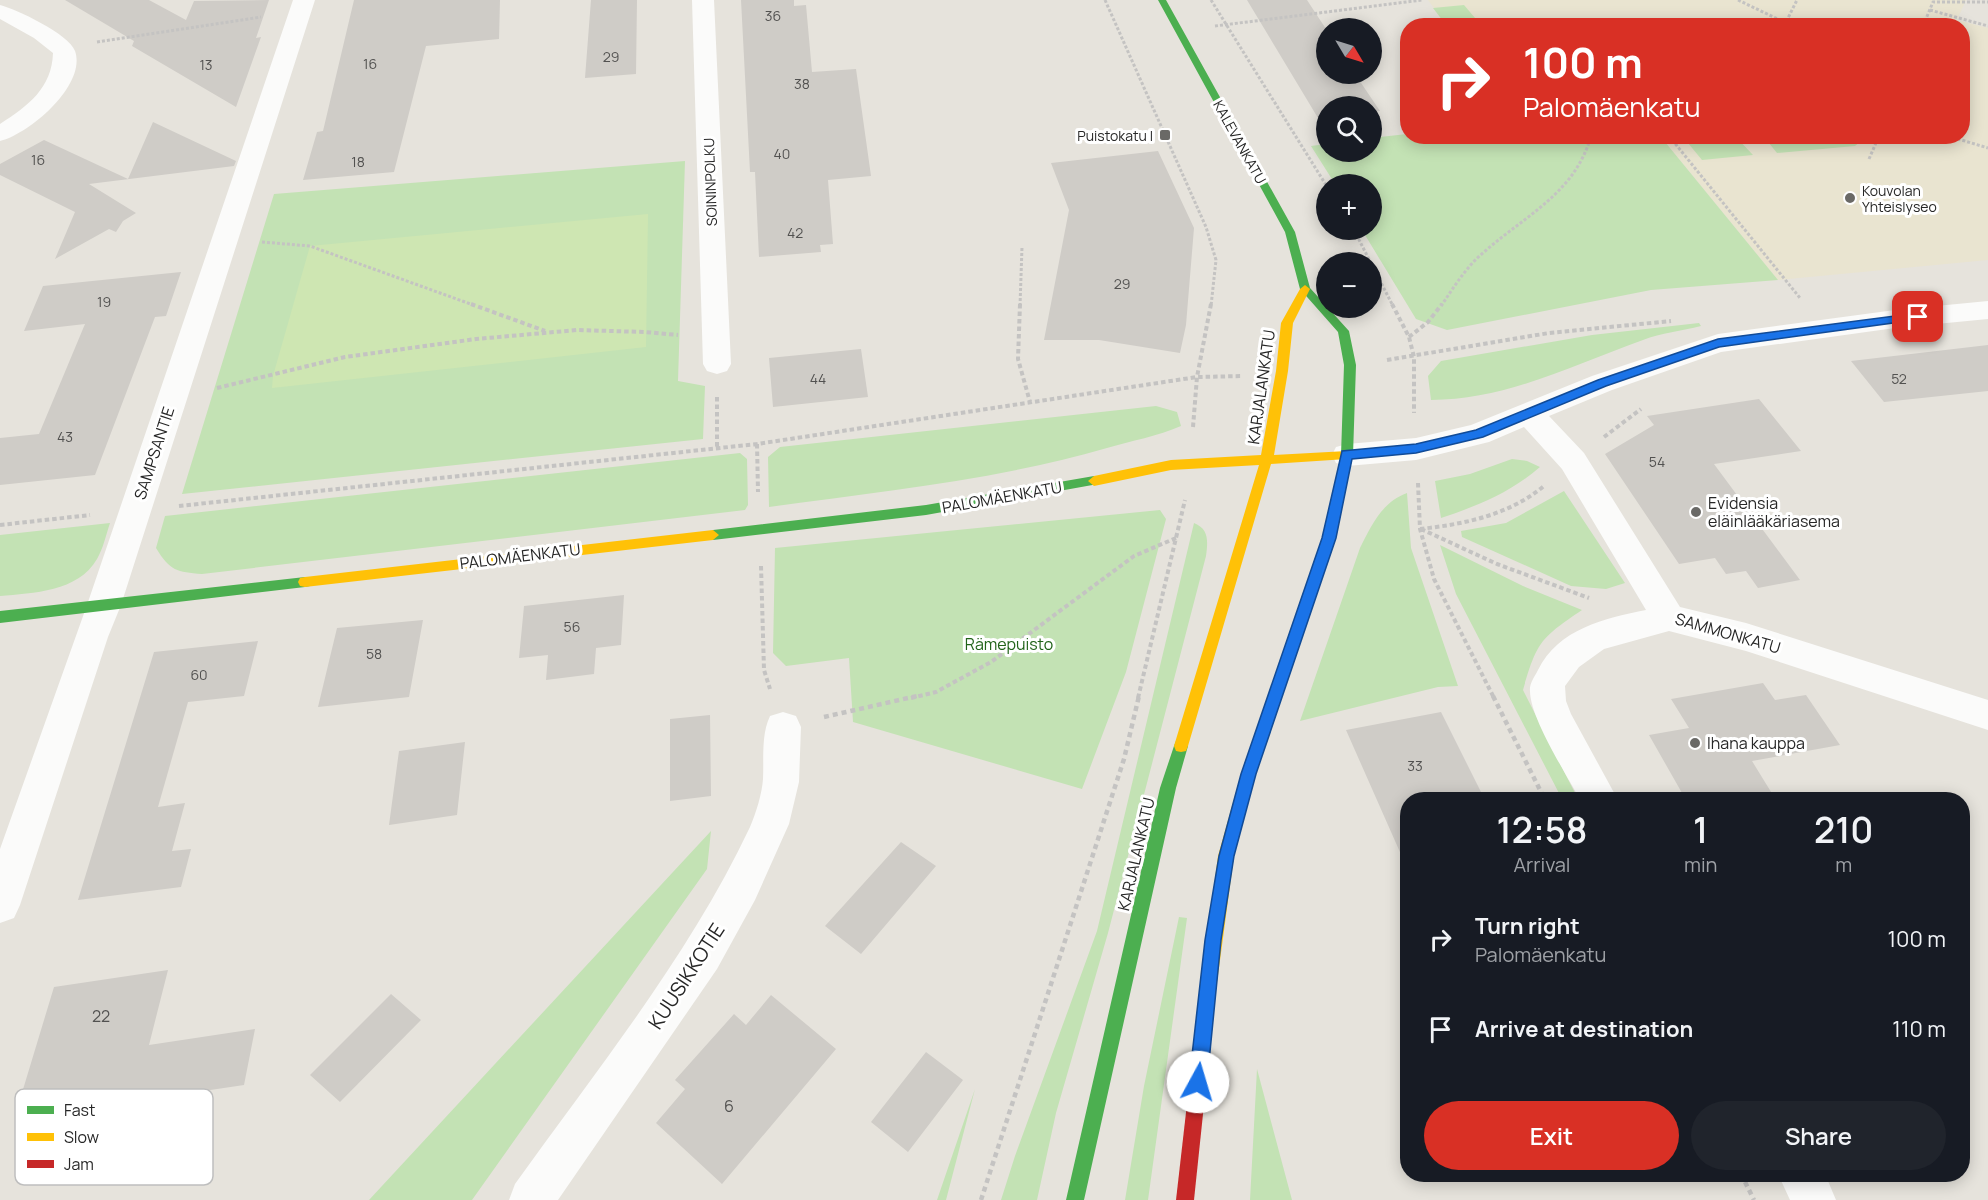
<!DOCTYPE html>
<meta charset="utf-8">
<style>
:root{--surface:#171b24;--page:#20242c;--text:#f1f3f6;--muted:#9ea1a6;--accent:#d93025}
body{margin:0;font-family:Manrope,sans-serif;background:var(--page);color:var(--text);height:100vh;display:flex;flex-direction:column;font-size:22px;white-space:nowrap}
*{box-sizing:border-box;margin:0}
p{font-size:20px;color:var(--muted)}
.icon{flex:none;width:33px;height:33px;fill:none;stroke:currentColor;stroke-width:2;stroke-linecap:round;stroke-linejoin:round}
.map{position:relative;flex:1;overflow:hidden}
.drawer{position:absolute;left:1400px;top:792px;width:570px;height:390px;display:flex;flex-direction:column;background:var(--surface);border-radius:24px;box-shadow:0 3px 15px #0003}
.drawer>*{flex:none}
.banner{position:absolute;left:1400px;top:18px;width:570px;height:126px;border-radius:24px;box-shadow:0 3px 15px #0003;background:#d93025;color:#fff;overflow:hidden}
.needle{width:39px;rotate:128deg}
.controls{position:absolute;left:1316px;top:18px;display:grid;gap:12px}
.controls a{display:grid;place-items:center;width:66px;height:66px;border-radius:50%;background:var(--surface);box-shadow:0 3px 15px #0003;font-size:30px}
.pin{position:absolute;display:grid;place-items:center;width:51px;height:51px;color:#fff;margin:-26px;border-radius:12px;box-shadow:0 3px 9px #0006}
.me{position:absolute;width:66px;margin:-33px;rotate:6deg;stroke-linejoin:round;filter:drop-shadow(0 0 4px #0008)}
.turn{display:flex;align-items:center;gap:21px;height:126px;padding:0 24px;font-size:27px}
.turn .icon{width:78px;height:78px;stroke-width:2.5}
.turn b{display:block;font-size:42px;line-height:51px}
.eta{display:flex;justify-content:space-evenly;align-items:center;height:102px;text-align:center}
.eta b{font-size:36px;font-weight:600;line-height:42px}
.button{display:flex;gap:12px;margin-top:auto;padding:12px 24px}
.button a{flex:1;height:69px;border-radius:36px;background:var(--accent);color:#fff;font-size:24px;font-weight:600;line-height:69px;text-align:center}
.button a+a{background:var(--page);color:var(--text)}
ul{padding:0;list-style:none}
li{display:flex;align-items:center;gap:18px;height:90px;padding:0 24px}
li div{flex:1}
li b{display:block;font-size:22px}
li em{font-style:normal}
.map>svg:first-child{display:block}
.education{fill:#e9e4d0}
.green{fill:#c3e2b4}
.pitch{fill:#cee6b2}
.building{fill:#cfccc7}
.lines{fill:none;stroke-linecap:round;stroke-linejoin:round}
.path-far2{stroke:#c4c3c2;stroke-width:3;stroke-dasharray:3 2;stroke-linecap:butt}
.path-far1{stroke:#c4c3c2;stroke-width:4;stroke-dasharray:4.5 3;stroke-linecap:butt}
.path{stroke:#c4c3c2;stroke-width:4.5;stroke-dasharray:5 4;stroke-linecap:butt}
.street{fill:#fbfbfa;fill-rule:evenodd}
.fast{fill:#4caf50;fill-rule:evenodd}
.slow{fill:#ffc107;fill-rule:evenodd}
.jam{fill:#c62828;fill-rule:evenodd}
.route{fill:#1a73e8;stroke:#114b97;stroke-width:1.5}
.poi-dot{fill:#6a6966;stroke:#fff;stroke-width:2}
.labels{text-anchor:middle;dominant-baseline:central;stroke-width:6;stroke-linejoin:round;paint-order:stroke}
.number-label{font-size:14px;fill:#525150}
.far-poi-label{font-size:14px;fill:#272727;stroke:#fff;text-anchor:end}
.far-street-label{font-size:14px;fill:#272727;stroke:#fff}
.street-label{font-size:16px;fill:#272727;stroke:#fff}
.poi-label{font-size:16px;fill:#272727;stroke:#fff;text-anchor:start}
.park-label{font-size:16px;fill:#216319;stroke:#fff}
.near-number-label{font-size:16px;fill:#525150}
.near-street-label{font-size:20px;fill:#272727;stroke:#fff}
.key{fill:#fff;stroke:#bebebe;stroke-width:1.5}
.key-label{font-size:16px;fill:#272727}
</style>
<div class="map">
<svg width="1988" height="1200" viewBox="0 0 1988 1200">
<rect width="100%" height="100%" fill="#e6e3dc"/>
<!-- education -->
<path class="education" d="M 1428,0 L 1966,0 L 1957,20 L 1988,28 L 1988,260 L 1778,280 L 1661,137 L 1962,136 L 1962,26 L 1446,25 Z"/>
<!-- green -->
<path class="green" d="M 1464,5 L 1481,25 L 1446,25 L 1433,8 Z
M 1407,134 L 1407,136 L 1661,137 L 1778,280 L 1651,290 L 1447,330 L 1416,319 L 1362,230 L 1371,230 L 1371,184 L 1335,184 L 1311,146 L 1326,144 L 1326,152 L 1371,152 L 1371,138 Z
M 1683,137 L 1736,137 L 1753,155 L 1702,160 Z
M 1764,137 L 1866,137 L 1855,146 L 1777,153 Z
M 685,161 L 678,381 L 705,386 L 703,439 L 182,494 L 274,194 Z
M 1699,323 L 1701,326 C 1682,331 1661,333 1643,340 C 1573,365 1506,400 1431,400 L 1428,376 L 1441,361 L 1592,335 Z
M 1156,406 L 1177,412 L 1181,426 C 1158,436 1131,441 1107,448 C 997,480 882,491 769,507 L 768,457 L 780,447 Z
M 740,453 L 747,459 L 748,505 L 745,510 L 202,574 C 177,572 170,571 156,548 L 165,516 Z
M 1512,459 L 1527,461 L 1540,467 C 1510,493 1477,506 1441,518 L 1435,481 L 1470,474 Z
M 1564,491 L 1625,583 L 1606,589 L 1571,586 L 1462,537 L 1461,531 L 1506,523 Z
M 1407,493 L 1411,548 L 1458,686 L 1438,687 L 1300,721 L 1360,548 C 1371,526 1382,502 1407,493 Z
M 1160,510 L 1166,519 L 1126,672 L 1082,789 L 853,722 L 849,658 L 786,666 L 773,653 L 775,548 Z
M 110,523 C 106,535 103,549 97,559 C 78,592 33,593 0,596 L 0,535 Z
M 1194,523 C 1209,529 1208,541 1206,556 L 1108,933 L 1056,1113 L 1037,1200 L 1001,1200 L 1015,1156 L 1097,931 Z
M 1440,545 L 1523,586 L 1582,610 C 1541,638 1537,641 1523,690 L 1578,799 L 1562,799 L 1456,594 Z
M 711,831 L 707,869 L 472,1200 L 369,1200 Z
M 1179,917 L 1187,918 L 1148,1200 L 1125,1200 L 1144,1086 Z
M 1257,1069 L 1292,1200 L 1250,1200 Z
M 975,1089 L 946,1200 L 937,1200 Z"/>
<!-- pitch -->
<path class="pitch" d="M 648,214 L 646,347 L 272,388 L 273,376 L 310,246 Z"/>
<!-- building -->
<path class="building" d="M 65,0 L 149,0 L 186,20 L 194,1 L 269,0 L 256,38 L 261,37 L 236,107 L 132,46 L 134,41 Z
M 354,0 L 500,0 L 499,39 L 426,46 L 394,172 L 303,180 L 317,132 L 323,131 Z
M 591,0 L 637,0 L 636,74 L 585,78 Z
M 741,0 L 794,0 L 794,6 L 806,5 L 812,72 L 856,69 L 871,176 L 828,180 L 833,244 L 820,245 L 821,252 L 759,257 L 755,172 L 750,172 Z
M 1247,0 L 1307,0 L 1326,29 L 1326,74 L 1355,74 L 1380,111 L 1371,112 L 1371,106 L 1326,106 L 1326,117 L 1318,118 Z
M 153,122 L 236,161 L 234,166 L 89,184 L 136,213 L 123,221 L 116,232 L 109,229 L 55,259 L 75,212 L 0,175 L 0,164 L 44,140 L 128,179 Z
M 1158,151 L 1194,228 L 1186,325 L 1180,353 L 1099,340 L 1044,340 L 1069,210 L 1051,163 Z
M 181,272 L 166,316 L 155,317 L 95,475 L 0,485 L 0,438 L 39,434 L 85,324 L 24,331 L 43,286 Z
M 1988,345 L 1988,391 L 1884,402 L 1851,361 Z
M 861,349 L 868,397 L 773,407 L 769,358 Z
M 1759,399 L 1801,451 L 1714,464 L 1800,580 L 1758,588 L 1746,571 L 1726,574 L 1715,558 L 1679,564 L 1605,454 L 1654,425 L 1647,416 Z
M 624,595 L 621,645 L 596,648 L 594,674 L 546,680 L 548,655 L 519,658 L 524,606 Z
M 423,620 L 409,697 L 318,707 L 337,628 Z
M 258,641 L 244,696 L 188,702 L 158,807 L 185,803 L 172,851 L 191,849 L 181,887 L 78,900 L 154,652 Z
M 1763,683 L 1775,700 L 1806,695 L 1840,745 L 1752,761 L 1776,800 L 1686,800 L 1649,735 L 1689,728 L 1671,699 Z
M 1441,712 L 1485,800 L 1407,800 L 1407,868 L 1346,730 Z
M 710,715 L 711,796 L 670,801 L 670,719 Z
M 465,742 L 457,815 L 389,825 L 399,751 Z
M 901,842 L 936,866 L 861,954 L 825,926 Z
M 168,970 L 149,1045 L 255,1029 L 244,1085 L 96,1107 L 99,1094 L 18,1106 L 54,987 Z
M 391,994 L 421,1020 L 340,1102 L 310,1075 Z
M 771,995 L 836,1049 L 722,1184 L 656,1123 L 685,1089 L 675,1080 L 734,1014 L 746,1025 Z
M 926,1052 L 963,1080 L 908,1152 L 871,1122 Z"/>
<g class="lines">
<!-- path-far2 -->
<path class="path-far2" d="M 1105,0 L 1206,227 L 1216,260 L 1211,306
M 1211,0 L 1326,185
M 1738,0 L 1786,23
M 1930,10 L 1988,26
M 1215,26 L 1422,0
M 1784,26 L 1797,0
M 1923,26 L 1933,2 L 1988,2
M 97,42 L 261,17
M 1669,136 L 1800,298
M 1948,136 L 1988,148
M 1869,159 L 1879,136
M 1354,230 L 1393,306
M 262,242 L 310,246 L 476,306
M 1020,306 L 1022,247
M 1441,306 C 1454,287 1466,267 1484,252 C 1526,215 1575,193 1591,136"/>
<!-- path-far1 -->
<path class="path-far1" d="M 471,304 L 545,331
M 1020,304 L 1018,359 L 1030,402
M 1392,304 L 1409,337 L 1414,357 L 1414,413
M 1409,337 L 1428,322 L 1442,304
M 1387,360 L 1549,333 L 1671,321
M 217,388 L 345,357 L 476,339 L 577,330 L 645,332 L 678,335
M 717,397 L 717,447
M 1193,427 L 1197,377 L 1211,304
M 1604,437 L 1641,409
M 757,444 L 758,492
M 1418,483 L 1420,529 L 1434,579 L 1494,698
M 179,506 L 757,444 L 1197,377 L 1243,376
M 0,525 L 90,515
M 1420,529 C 1465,524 1510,515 1545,485
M 1421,529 L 1497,564 L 1589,598
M 761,566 L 764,670 L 770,689
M 911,698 L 936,692 L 991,662 L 1134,556 L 1176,538
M 1138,698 L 1185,500"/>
<!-- path -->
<path class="path" d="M 1493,696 L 1545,800
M 824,717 L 917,696
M 1741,1174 L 1754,1200
M 981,1200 L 1124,759 L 1139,696"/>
<!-- street -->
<path class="street" d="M 293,0 L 315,0 L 121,605 L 108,637 L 20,905 L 14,918 L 0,923 L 0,849 L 87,605 Z
M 692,0 L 714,0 L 731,364 L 727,371 L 717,374 L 707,371 L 703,364 Z
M 0,5 C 16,9 69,34 75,51 C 87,85 29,134 0,141 L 0,124 C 28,106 52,88 53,53 L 34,38 L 0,19 Z
M 1988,301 L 1988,319 L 1895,328 L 1721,352 L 1612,390 L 1549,416 L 1584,453 L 1680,607 L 1746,623 L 1988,700 L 1988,730 L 1746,651 L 1669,631 L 1604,649 L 1579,667 L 1565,686 L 1566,701 L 1571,714 L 1618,800 L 1580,800 C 1567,775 1530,718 1530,691 C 1529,684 1535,676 1538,670 C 1558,629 1605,618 1646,610 L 1562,469 L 1524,427 L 1489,442 L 1416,460 L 1347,466 L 1336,463 L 1332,455 L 1336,447 L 1347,444 L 1416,438 L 1471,425 L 1592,376 L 1718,334 L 1895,310 Z
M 783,712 L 796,716 L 801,727 L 799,782 L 789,824 L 755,900 L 717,969 L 558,1200 L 509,1200 L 515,1184 C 598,1068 689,956 750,827 C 756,813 762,794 763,779 C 764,758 761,735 770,716 Z
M 1778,1174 L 1825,1174 L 1836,1200 L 1790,1200 Z"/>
<!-- fast -->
<path class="fast" d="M 1158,0 L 1166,0 L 1295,232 L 1310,288 L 1349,331 L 1356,365 L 1353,455 L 1339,520 L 1334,522 L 1328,517 L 1341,455 L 1344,365 L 1338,332 L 1300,289 L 1285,232 Z
M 1094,476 L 1100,481 L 1098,484 L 926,515 L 713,540 L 707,535 L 713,530 L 926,505 Z
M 305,577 L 310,578 L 312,582 L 310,586 L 305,587 L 0,623 L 0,611 Z
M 1181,740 L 1186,741 L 1188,746 L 1176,788 L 1084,1200 L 1066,1200 L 1160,788 L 1174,746 L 1176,741 Z"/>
<!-- slow -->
<path class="slow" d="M 1305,285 L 1310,289 L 1293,323 L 1288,371 L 1274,455 L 1347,451 L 1353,455 L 1347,459 L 1271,464 L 1188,746 L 1186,751 L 1181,752 L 1176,751 L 1174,746 L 1259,465 L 1171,470 L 1094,486 L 1088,481 L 1094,476 L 1171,460 L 1261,455 L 1276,371 L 1281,323 L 1300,289 Z
M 1334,512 L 1340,517 L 1336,538 L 1255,774 L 1234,856 L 1216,990 L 1214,996 L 1208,998 L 1202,996 L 1200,990 L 1218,856 L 1241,774 L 1322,538 L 1328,517 Z
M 713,530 L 719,535 L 713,540 L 305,587 L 300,586 L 298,582 L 300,578 L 305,577 Z"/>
<!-- jam -->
<path class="jam" d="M 1208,982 L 1214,984 L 1216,990 L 1194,1200 L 1176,1200 L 1200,990 L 1202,984 Z"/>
</g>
<!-- route -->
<path class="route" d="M 1918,313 L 1922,314 L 1922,319 L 1719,347 L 1606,386 L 1483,437 L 1416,453 L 1352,459 L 1336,538 L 1256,774 L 1234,856 L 1221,940 L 1207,1082 L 1204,1088 L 1198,1091 L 1192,1088 L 1189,1082 L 1205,940 L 1219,856 L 1241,774 L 1322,538 L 1342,451 L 1416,444 L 1476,430 L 1598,380 L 1718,339 Z"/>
<!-- markers -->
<g class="poi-dot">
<rect x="1159" y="129" width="12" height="12" rx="3"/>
<circle cx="1850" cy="198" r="6"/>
<circle cx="1696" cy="512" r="6"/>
<circle cx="1695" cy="743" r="6"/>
</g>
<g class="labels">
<!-- number labels -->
<g class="number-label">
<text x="773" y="15">36</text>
<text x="611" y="56">29</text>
<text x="370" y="63">16</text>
<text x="206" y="64">13</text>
<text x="802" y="83">38</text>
<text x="782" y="153">40</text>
<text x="38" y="159">16</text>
<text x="358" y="161">18</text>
<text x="795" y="232">42</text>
<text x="1122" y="283">29</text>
<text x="104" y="301">19</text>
<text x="818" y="378">44</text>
<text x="1899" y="378">52</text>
<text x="65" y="436">43</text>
<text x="1657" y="461">54</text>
<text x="572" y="626">56</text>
<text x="374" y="653">58</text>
<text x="199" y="674">60</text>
<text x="1415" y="765">33</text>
</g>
<!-- far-poi labels -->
<g class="far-poi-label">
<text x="1153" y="135">Puistokatu I</text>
<text x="1862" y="190" text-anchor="start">Kouvolan<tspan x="1862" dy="16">Yhteislyseo</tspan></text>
</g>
<!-- far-street labels -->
<g class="far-street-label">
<text transform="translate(1240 142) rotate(61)">KALEVANKATU</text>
<text transform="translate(710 182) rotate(-92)">SOININPOLKU</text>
</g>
<!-- street labels -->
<g class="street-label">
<text transform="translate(1261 387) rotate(-82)">KARJALANKATU</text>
<text transform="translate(154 453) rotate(-72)">SAMPSANTIE</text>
<text transform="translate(1002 497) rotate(-10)">PALOMÄENKATU</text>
<text transform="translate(520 556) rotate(-7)">PALOMÄENKATU</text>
<text transform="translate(1728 633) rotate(16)">SAMMONKATU</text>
<text transform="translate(1136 854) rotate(-77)">KARJALANKATU</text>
</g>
<!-- poi labels -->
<g class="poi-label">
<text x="1708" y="503">Evidensia<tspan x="1708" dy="18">eläinlääkäriasema</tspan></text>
<text x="1707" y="743">Ihana kauppa</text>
</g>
<!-- park labels -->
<g class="park-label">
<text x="1009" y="644">Rämepuisto</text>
</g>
<!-- near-number labels -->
<g class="near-number-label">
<text x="101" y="1016">22</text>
<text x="729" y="1106">6</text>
</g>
<!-- near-street labels -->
<g class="near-street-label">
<text transform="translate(686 976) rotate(-57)">KUUSIKKOTIE</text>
</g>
</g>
<!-- legend -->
<rect x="15" y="1089" width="198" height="96" rx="9" class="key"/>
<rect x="27" y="1106" width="27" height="8" fill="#4caf50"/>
<rect x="27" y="1133" width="27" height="8" fill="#ffc107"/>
<rect x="27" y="1160" width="27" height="8" fill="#c62828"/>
<g class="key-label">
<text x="64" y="1116">Fast</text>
<text x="64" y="1143">Slow</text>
<text x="64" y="1170">Jam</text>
</g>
</svg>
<div class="controls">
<a><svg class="needle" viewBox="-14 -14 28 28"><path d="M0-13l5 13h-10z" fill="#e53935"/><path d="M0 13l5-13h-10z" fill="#9ea1a6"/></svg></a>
<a><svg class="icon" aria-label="search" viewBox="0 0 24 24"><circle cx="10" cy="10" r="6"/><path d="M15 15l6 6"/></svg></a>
<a>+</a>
<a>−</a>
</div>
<div class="pin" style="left:1918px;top:317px;background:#d93025"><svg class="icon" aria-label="arrive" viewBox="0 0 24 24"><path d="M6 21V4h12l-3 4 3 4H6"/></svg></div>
<svg class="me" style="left:1198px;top:1082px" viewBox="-20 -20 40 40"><circle r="19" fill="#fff"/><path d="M0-13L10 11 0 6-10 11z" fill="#1a73e8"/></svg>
<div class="banner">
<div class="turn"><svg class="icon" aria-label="right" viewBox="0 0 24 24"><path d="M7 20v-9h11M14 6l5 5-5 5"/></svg><div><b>100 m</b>Palomäenkatu</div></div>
</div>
<section class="drawer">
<div class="eta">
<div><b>12:58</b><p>Arrival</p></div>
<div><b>1</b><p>min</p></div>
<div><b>210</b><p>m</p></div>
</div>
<ul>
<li><svg class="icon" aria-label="right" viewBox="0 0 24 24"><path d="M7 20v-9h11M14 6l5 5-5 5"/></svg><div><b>Turn right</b><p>Palomäenkatu</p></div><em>100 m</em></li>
<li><svg class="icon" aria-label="arrive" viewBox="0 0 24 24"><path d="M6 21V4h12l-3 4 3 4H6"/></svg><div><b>Arrive at destination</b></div><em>110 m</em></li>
</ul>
<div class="button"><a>Exit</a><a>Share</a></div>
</section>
</div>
